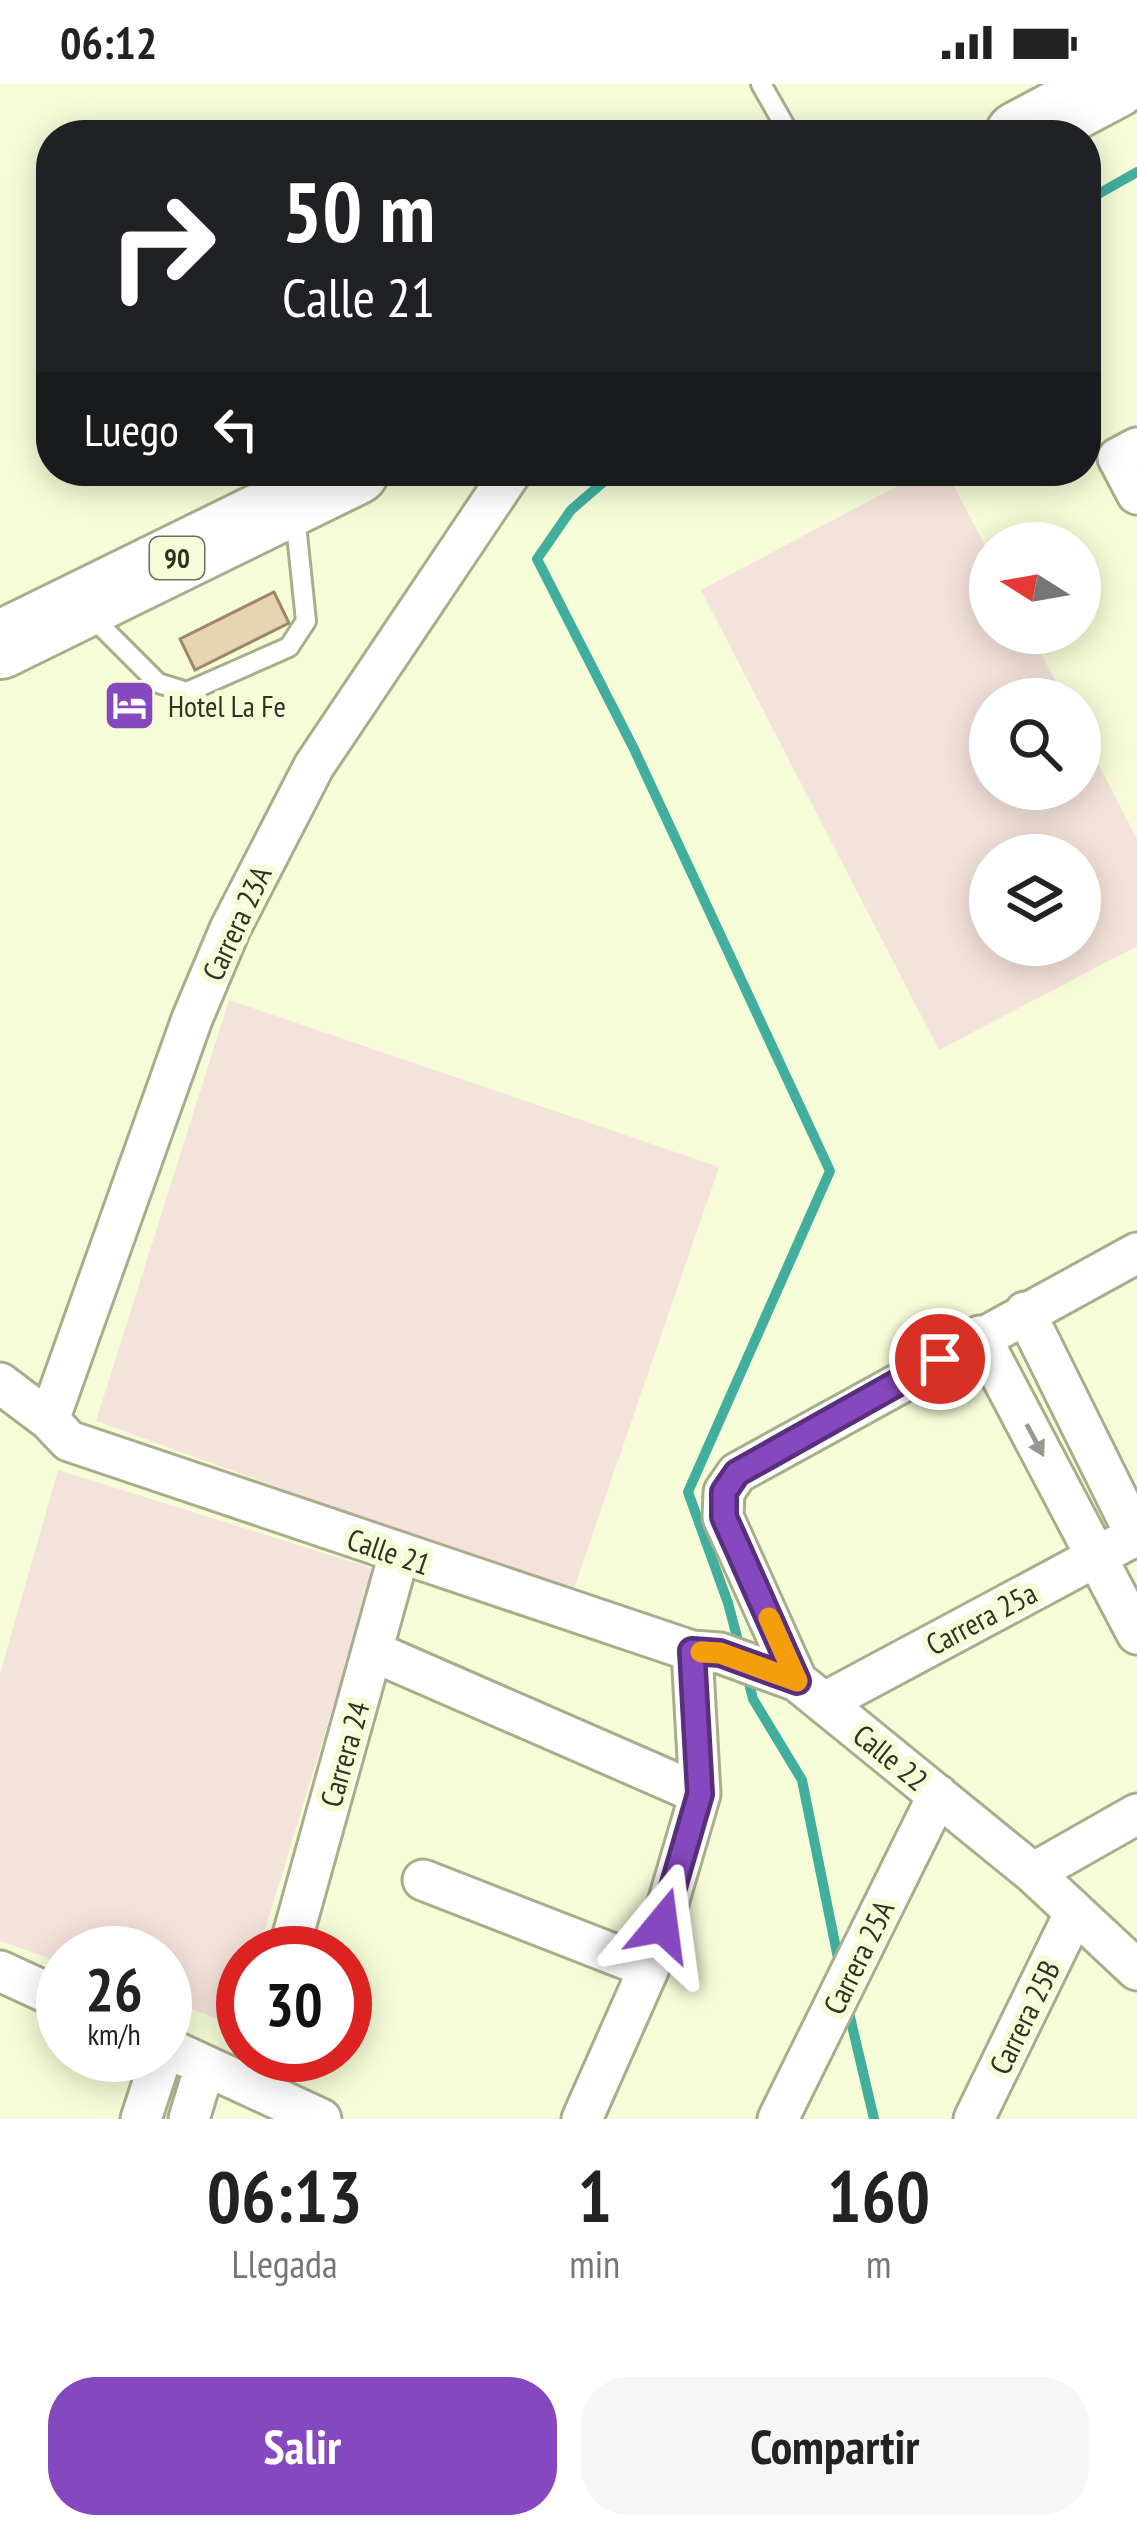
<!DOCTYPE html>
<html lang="es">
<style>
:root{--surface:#fff;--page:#f6f6f6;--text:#222;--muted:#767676;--accent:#8648be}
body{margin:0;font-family:"PT Sans Narrow",sans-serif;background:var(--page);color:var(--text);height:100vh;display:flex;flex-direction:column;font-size:45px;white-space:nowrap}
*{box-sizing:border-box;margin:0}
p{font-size:39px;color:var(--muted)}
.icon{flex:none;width:66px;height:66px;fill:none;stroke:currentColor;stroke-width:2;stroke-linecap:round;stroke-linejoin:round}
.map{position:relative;height:2035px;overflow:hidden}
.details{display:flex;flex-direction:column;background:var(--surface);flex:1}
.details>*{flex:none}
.hud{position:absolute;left:36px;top:36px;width:1065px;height:366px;border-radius:48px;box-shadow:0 6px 30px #0003;background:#202124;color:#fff;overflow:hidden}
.needle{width:78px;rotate:281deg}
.fabs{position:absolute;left:969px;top:438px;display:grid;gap:24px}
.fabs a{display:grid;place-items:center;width:132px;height:132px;border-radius:50%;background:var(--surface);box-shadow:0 6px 30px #0003;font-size:60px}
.speed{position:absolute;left:36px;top:1842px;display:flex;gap:24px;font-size:60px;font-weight:700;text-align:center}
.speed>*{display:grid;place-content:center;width:156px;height:156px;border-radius:50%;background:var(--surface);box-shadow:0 6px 30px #0003;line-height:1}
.speed small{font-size:30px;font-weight:400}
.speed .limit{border:18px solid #d22;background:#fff;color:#111}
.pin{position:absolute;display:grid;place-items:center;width:102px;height:102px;color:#fff;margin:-51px;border:6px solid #fff;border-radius:50%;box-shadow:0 3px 12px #0007}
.me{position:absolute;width:132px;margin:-66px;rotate:16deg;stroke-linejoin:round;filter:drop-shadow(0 0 9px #0008)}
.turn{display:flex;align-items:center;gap:42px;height:252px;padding:0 48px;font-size:54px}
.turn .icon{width:156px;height:156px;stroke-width:2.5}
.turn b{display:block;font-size:84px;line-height:102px}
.then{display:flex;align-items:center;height:114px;padding:0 48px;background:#0003;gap:24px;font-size:45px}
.eta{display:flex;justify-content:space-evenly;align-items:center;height:204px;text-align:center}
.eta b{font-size:72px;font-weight:700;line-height:84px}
.primary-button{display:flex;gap:24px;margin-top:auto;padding:24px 48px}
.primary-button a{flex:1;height:138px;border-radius:48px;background:var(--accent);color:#fff;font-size:48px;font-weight:700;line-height:138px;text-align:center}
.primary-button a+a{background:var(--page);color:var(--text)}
.status{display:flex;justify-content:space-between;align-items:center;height:84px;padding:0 60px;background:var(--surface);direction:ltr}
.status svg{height:33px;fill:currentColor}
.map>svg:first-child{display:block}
.green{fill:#f4e3da;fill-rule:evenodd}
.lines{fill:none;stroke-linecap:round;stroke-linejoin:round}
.stream{stroke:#42ae9e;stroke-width:10}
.building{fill:#e7d4b2;stroke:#9b896a;stroke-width:3}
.lane-casing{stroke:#a8ae8b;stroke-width:24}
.street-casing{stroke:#a8ae8b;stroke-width:45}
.highway-casing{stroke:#a8ae8b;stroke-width:72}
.lane{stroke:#fff;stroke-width:18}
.street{stroke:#fff;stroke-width:39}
.highway{stroke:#fff;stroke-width:66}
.oneway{fill:#989892}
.route-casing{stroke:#572f7c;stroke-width:30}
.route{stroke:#8648be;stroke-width:21}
.slow{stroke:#f59e0b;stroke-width:21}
.labels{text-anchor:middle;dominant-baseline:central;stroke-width:12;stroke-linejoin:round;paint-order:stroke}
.shield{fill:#f5fcd7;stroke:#6b6f5a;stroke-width:3}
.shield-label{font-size:27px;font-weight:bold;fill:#303224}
.poi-label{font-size:30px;fill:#303224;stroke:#f5fcd7;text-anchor:start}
.street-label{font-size:30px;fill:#303224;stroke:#f5fcd7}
</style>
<div class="status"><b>06:12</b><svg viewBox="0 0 49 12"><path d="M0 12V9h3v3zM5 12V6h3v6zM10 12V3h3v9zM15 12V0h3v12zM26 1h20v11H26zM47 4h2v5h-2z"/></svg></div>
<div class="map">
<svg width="1137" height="2035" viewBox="0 0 1137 2035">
<rect width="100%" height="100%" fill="#f5fcd7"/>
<!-- green -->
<path class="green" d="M 926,387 L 946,387 L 990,471 L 990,549 L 1030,549 L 1065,615 L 990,615 L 990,705 L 1080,705 L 1080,645 L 1137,755 L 1137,862 L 939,966 L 701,506 ZM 990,771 L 1080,771 L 1080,861 L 990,861 Z
M 229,916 L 719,1083 L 572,1510 L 96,1337 Z
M 58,1386 L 375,1485 L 258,1869 L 243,1869 L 243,1918 L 236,1941 L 165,1916 L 165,1869 L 63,1869 L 63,1879 L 0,1857 L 0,1590 Z"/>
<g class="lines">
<!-- stream -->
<path class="stream" d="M 1086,117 L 1137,88
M 616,387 L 571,426 L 537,475 L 634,665 L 830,1087 L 688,1408 L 728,1519 L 741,1568
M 747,1591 L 753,1615 L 802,1696 L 840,1884
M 847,1920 L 874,2035"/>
</g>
<!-- building -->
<path class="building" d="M 274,508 L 289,539 L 195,586 L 180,555 Z"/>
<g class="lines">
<defs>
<path id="lane" d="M 761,0 L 790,51
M 91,532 L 158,599 L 187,608 L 289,563 L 306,537 L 295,431"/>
<path id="street" d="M 1137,364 L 1118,374 L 1137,410
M 1137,1169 L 737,1389 L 724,1408 L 723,1433 L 797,1597 L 1033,1789 L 1137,1886
M 1025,1228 L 1137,1454
M 980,1252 L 1137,1550
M 0,1299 L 49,1336 L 69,1357 L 692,1567 L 720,1569 L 797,1597
M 49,1336 L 192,935 L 230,845 L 314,682 L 512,387
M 372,1567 L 700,1710
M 825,1618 L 1137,1451
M 1033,1789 L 1137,1730
M 423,1796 L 649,1884
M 288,1869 L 399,1470
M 0,1887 L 63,1916
M 165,1963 L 321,2035
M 141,2035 L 162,1971
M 189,2035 L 205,1982
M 582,2035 L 649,1884 L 700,1710 L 692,1567
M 778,2035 L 938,1711
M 974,2035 L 1074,1830"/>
<path id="highway" d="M 1019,51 L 1115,0
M 0,561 L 355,387"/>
</defs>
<!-- lane casing -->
<use href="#lane" class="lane-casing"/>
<!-- street casing -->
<use href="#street" class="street-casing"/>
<!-- highway casing -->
<use href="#highway" class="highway-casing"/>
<!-- lane -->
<use href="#lane" class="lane"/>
<!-- street -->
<use href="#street" class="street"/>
<!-- highway -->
<use href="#highway" class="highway"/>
</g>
<!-- one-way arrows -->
<defs><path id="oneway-solid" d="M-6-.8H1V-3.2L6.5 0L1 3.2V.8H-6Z" transform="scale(3)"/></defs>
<use class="oneway" href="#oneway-solid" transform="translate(1035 1356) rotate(62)"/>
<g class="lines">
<defs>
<path id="route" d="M 662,1841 L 700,1710 L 692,1567 L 720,1569 L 797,1597 L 724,1433 L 724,1408 L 737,1389 L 940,1275"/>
</defs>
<!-- route casing -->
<use href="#route" class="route-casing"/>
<!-- route -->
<use href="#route" class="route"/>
<!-- slow -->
<path class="slow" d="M 701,1568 L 720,1569 L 797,1597 L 769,1534"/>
</g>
<!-- icons -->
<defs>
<symbol id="hotel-square" viewBox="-11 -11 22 22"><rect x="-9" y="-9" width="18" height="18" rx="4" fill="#8648be" stroke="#f5fcd7"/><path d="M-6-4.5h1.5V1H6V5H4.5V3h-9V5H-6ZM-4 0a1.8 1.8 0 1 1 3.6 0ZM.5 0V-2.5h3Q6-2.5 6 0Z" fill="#fff"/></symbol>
</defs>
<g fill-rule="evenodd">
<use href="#hotel-square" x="100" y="592" width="59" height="59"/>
</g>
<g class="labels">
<!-- shield labels -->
<rect class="shield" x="150" y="453" width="54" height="42" rx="9"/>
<g class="shield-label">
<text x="177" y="474">90</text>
</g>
<!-- poi labels -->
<g class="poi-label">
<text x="168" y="621">Hotel La Fe</text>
</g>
<!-- street labels -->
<g class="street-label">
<text transform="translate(236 839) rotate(-65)">Carrera 23A</text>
<text transform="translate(389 1467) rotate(19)">Calle 21</text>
<text transform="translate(981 1534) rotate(-28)">Carrera 25a</text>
<text transform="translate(344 1670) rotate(-74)">Carrera 24</text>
<text transform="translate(891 1673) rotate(39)">Calle 22</text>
<text transform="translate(858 1873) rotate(-64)">Carrera 25A</text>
<text transform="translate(1024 1933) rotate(-64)">Carrera 25B</text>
</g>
</g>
</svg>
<div class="fabs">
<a><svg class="needle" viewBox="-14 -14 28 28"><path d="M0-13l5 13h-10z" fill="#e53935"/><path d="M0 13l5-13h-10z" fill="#767676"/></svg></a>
<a><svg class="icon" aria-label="search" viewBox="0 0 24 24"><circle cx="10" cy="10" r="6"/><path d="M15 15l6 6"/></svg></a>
<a><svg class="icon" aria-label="layers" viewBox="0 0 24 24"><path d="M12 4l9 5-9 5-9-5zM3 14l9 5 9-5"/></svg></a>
</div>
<div class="speed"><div>26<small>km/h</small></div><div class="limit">30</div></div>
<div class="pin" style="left:940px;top:1275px;background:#d93025"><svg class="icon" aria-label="arrive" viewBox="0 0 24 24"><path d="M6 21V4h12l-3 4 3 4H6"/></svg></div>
<svg class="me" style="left:662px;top:1841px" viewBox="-20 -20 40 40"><path d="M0-17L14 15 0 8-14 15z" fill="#8648be" stroke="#fff" stroke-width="4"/></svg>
<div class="hud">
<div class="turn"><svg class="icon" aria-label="right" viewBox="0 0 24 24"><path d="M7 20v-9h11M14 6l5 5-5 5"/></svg><div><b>50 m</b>Calle 21</div></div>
<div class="then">Luego<svg class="icon" aria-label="left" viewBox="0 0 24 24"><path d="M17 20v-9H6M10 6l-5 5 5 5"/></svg></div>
</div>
</div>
<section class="details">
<div class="eta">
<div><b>06:13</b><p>Llegada</p></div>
<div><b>1</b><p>min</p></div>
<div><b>160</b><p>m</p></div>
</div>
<div class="primary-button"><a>Salir</a><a>Compartir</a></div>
</section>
